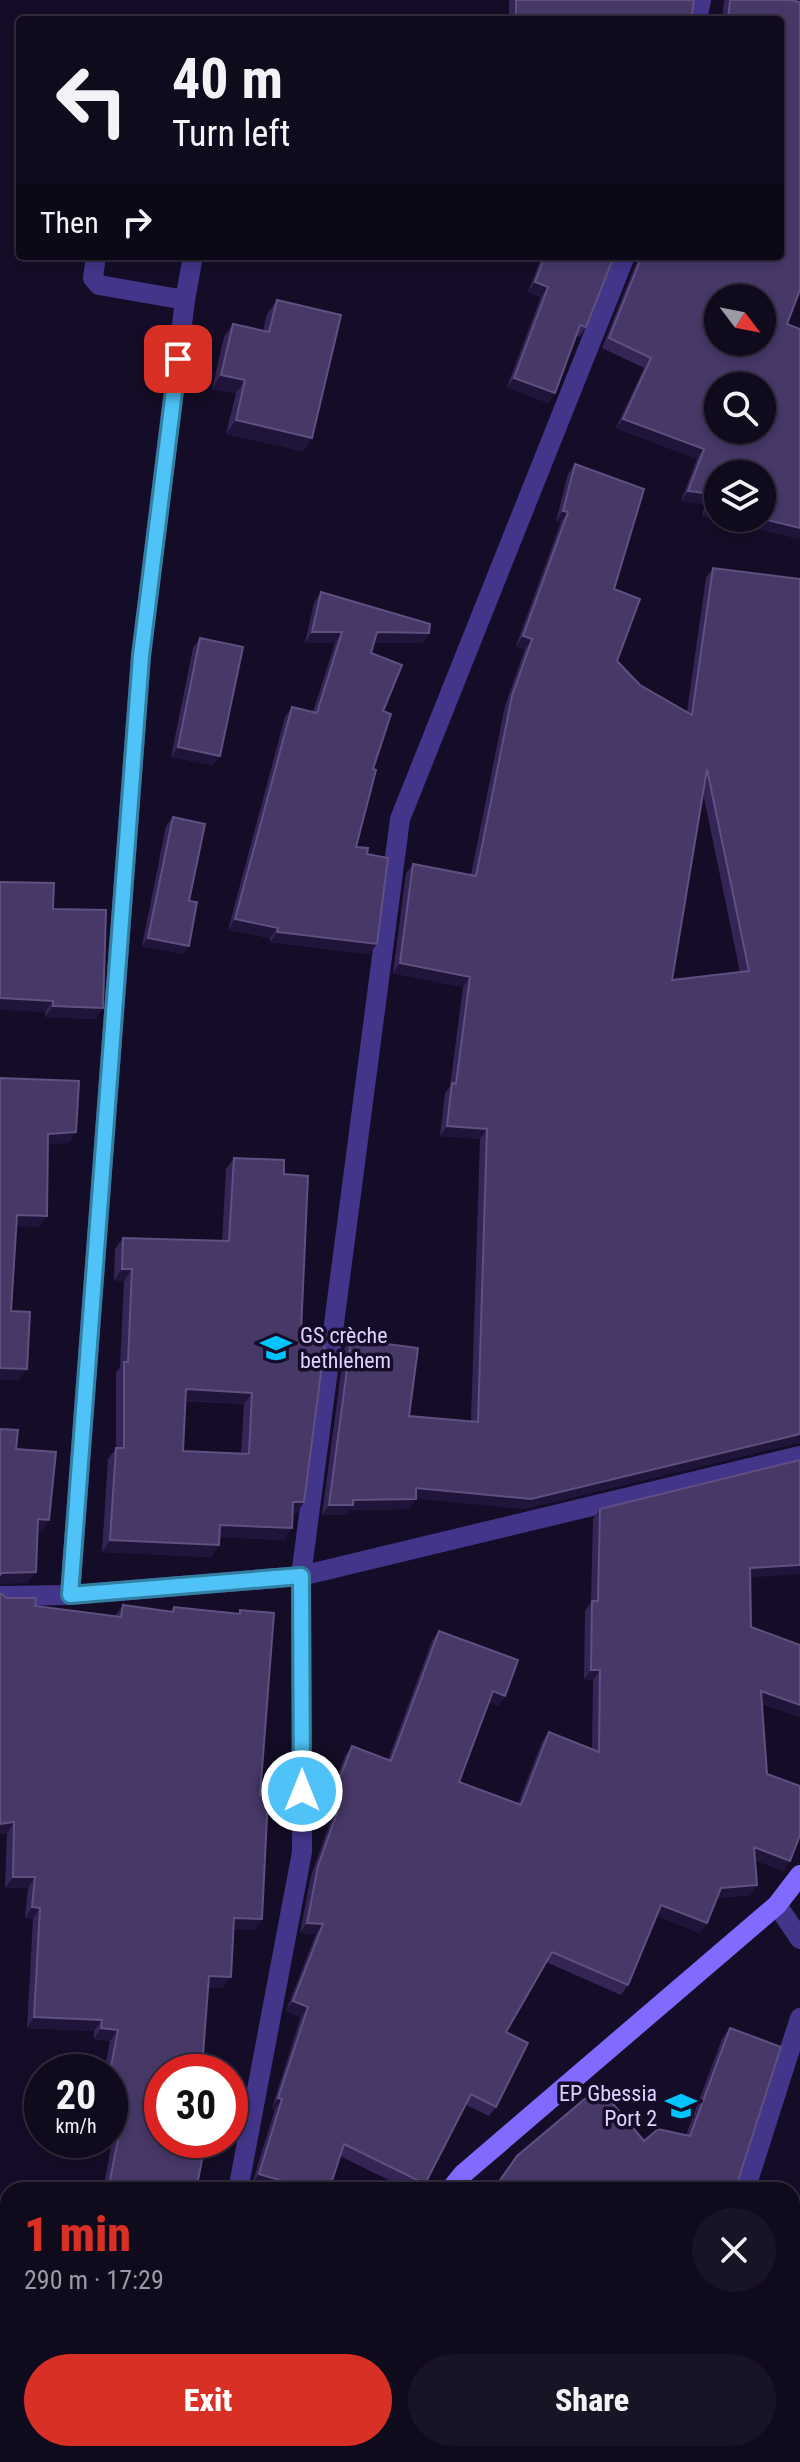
<!DOCTYPE html>
<meta charset="utf-8">
<style>
:root{--surface:#100a1d;--page:#191326;--text:#f1f3f6;--muted:#9c9aa4;--line:#302b3b;--accent:#d93025}
body{margin:0;font-family:"Roboto Condensed",sans-serif;background:var(--page);color:var(--text);height:100vh;display:flex;flex-direction:column;font-size:30px;white-space:nowrap}
*{box-sizing:border-box;margin:0}
p{font-size:26px;color:var(--muted)}
.icon{flex:none;width:44px;height:44px;fill:none;stroke:currentColor;stroke-width:2;stroke-linecap:round;stroke-linejoin:round}
.map{position:relative;flex:1;overflow:hidden}
.details{position:absolute;left:0px;top:2182px;width:800px;height:280px;display:flex;flex-direction:column;background:var(--surface);border-radius:24px 24px 0 0;box-shadow:0 4px 12px #0003,0 0 0 2px var(--line)}
.details>*{flex:none}
.hud{position:absolute;left:16px;top:16px;width:768px;height:244px;border-radius:8px;box-shadow:0 4px 12px #0003,0 0 0 2px var(--line);background:#100a1d;color:var(--text);overflow:hidden}
.needle{width:52px;rotate:122deg}
.tools{position:absolute;left:704px;top:284px;display:grid;gap:16px}
.tools a{display:grid;place-items:center;width:72px;height:72px;border-radius:50%;background:var(--surface);box-shadow:0 4px 12px #0003,0 0 0 2px var(--line);font-size:40px}
.speed{position:absolute;left:24px;top:2054px;display:flex;gap:16px;font-size:40px;font-weight:700;text-align:center}
.speed>*{display:grid;place-content:center;width:104px;height:104px;border-radius:50%;background:var(--surface);box-shadow:0 4px 12px #0003,0 0 0 2px var(--line);line-height:1}
.speed small{font-size:20px;font-weight:400}
.speed .limit{border:12px solid #d22;background:#fff;color:#111}
.pin{position:absolute;display:grid;place-items:center;width:68px;height:68px;color:#fff;margin:-34px;border-radius:16px;box-shadow:0 4px 12px #0006}
.me{position:absolute;width:88px;margin:-44px;rotate:0deg;stroke-linejoin:round;filter:drop-shadow(0 0 6px #0008)}
.turn{display:flex;align-items:center;gap:28px;height:168px;padding:0 24px;font-size:36px}
.turn .icon{width:104px;height:104px;stroke-width:2.5}
.turn b{display:block;font-size:56px;line-height:68px}
.then{display:flex;align-items:center;height:76px;padding:0 24px;background:#0003;gap:16px;font-size:30px}
.round{display:grid;place-items:center;flex:none;width:84px;height:84px;border-radius:42px;background:var(--page)}
.summary{display:flex;align-items:center;justify-content:space-between;height:136px;padding:0 24px}
h1{font-size:48px;font-weight:800;line-height:60px;color:var(--accent)}
.primary-button{display:flex;gap:16px;margin-top:auto;padding:16px 24px}
.primary-button a{flex:1;height:92px;border-radius:48px;background:var(--accent);color:#fff;font-size:32px;font-weight:800;line-height:92px;text-align:center}
.primary-button a+a{background:var(--page);color:var(--text)}
.map>svg:first-child{display:block}
.lines{fill:none;stroke-linecap:round;stroke-linejoin:round}
.street{stroke:#433589;stroke-width:20}
.secondary{stroke:#816aff;stroke-width:20}
.wall{fill:#352556;fill-rule:evenodd}
.shaded-wall{fill:#20143b}
.building{fill:#473868;stroke:#5e5080;stroke-width:2;fill-rule:evenodd}
.route-casing{stroke:#337fa1;stroke-width:20}
.route{stroke:#4fc3f7;stroke-width:14}
.labels{text-anchor:middle;dominant-baseline:central;stroke-width:7;stroke-linejoin:round;paint-order:stroke}
.poi-label{font-size:22px;fill:#ddd3ff;stroke:#150d27;text-anchor:start}
</style>
<div class="map">
<svg width="800" height="2462" viewBox="0 0 800 2462">
<rect width="100%" height="100%" fill="#150d27"/>
<g class="lines">
<!-- street -->
<path class="street" d="M 697,20 L 701,0
M 96,256 L 93,278 L 99,285 L 185,300 L 193,256
M 70,1595 L 141,656 L 185,300
M 0,1596 L 70,1595 L 301,1576 L 800,1456
M 777,1905 L 800,1939
M 238,2190 L 302,1852 L 301,1576 L 400,819 L 625,256
M 745,2190 L 800,2018
M 186,2462 L 188,2454
M 641,2462 L 644,2454"/>
<!-- secondary -->
<path class="secondary" d="M 450,2190 L 463,2174 L 777,1905 L 800,1875
M 204,2462 L 213,2454"/>
</g>
<!-- wall -->
<path class="wall" d="M 509,0 L 694,0 L 692,13 L 696,20 L 509,20 Z
M 724,0 L 790,0 L 787,324 L 800,329 L 800,539 L 702,516 L 705,504 L 681,501 L 697,459 L 616,428 L 644,368 L 602,348 L 637,261 L 637,256 L 780,256 L 780,20 L 722,20 Z
M 542,256 L 614,256 L 586,327 L 579,337 L 576,336 L 555,393 L 548,403 L 507,387 L 541,297 L 528,292 Z
M 277,300 L 312,438 L 303,451 L 226,434 L 236,393 L 212,389 L 224,337 L 233,324 L 263,331 L 267,314 Z
M 575,464 L 614,589 L 617,661 L 640,685 L 687,712 L 706,578 L 713,568 L 800,579 L 800,1444 L 797,1443 L 524,1509 L 416,1498 L 409,1509 L 350,1510 L 346,1515 L 322,1515 L 344,1349 L 351,1339 L 409,1416 L 471,1421 L 480,1139 L 440,1136 L 445,1093 L 450,1087 L 463,987 L 393,973 L 406,873 L 413,864 L 471,875 L 505,706 L 525,649 L 516,646 L 561,522 L 556,521 L 568,474 ZM 703,793 L 740,972 L 672,980 Z
M 321,592 L 429,633 L 422,643 L 374,643 L 371,653 L 383,711 L 373,769 L 356,847 L 367,854 L 377,944 L 369,954 L 270,942 L 270,938 L 228,930 L 285,717 L 292,707 L 313,712 L 335,643 L 305,643 L 314,603 Z
M 200,638 L 220,756 L 213,765 L 171,757 L 193,648 Z
M 173,817 L 189,901 L 189,946 L 183,954 L 142,946 L 166,826 Z
M 53,909 L 103,1008 L 95,1019 L 45,1017 Z
M 234,1158 L 284,1174 L 301,1331 L 304,1502 L 296,1514 L 292,1513 L 284,1540 L 219,1537 L 219,1545 L 211,1557 L 102,1552 L 108,1459 L 116,1448 L 116,1373 L 120,1367 L 124,1281 L 114,1280 L 115,1249 L 123,1238 L 222,1241 L 226,1169 ZM 185,1401 L 244,1404 L 241,1454 L 183,1451 Z
M 600,1509 L 750,1578 L 751,1627 L 800,1645 L 800,1717 L 762,1704 L 767,1774 L 784,1871 L 755,1860 L 757,1885 L 750,1895 L 717,1898 L 707,1923 L 700,1933 L 657,1916 L 628,1985 L 621,1995 L 546,1962 L 506,2032 L 496,2107 L 489,2116 L 466,2105 L 421,2190 L 409,2190 L 340,2156 L 329,2190 L 272,2190 L 252,2184 L 275,2109 L 272,2108 L 301,2017 L 286,2011 L 316,1934 L 300,1933 L 311,1876 L 335,1809 L 326,1806 L 345,1756 L 352,1746 L 388,1760 L 432,1641 L 439,1631 L 505,1696 L 498,1706 L 489,1702 L 459,1782 L 518,1804 L 542,1742 L 549,1732 L 592,1749 L 593,1680 L 584,1679 L 585,1611 L 591,1602 L 593,1519 Z
M 0,1593 L 7,1598 L 35,1606 L 115,1616 L 123,1605 L 171,1612 L 174,1607 L 238,1613 L 240,1610 L 260,1795 L 262,1919 L 254,1930 L 234,1929 L 223,1988 L 208,1987 L 196,2190 L 103,2190 L 116,2121 L 110,2120 L 110,2072 L 104,2072 L 110,2041 L 94,2039 L 94,2031 L 27,2028 L 33,1919 L 25,1918 L 28,1888 L 5,1888 L 7,1833 L 0,1834 Z
M 730,2028 L 735,2190 L 644,2141 L 686,2135 L 722,2039 Z"/>
<!-- shaded-wall -->
<path class="shaded-wall" d="M 535,282 L 548,287 L 541,297 L 528,292 Z
M 221,375 L 245,380 L 236,393 L 212,389 Z
M 514,378 L 555,393 L 548,403 L 507,387 Z
M 623,419 L 704,449 L 697,459 L 616,428 Z
M 236,420 L 312,438 L 303,451 L 226,434 Z
M 688,491 L 712,494 L 705,504 L 681,501 Z
M 709,506 L 718,508 L 718,518 L 759,518 L 800,528 L 800,539 L 702,516 Z
M 563,511 L 568,512 L 561,522 L 556,521 Z
M 312,632 L 342,632 L 335,643 L 305,643 Z
M 377,632 L 429,633 L 422,643 L 369,643 Z
M 523,636 L 532,639 L 525,649 L 516,646 Z
M 178,747 L 220,756 L 213,765 L 171,757 Z
M 235,919 L 278,928 L 270,938 L 228,930 Z
M 277,932 L 377,944 L 369,954 L 270,942 Z
M 148,938 L 189,946 L 183,954 L 142,946 Z
M 400,963 L 470,977 L 463,987 L 393,973 Z
M 0,998 L 53,1001 L 45,1012 L 0,1010 Z
M 53,1006 L 103,1008 L 95,1019 L 45,1017 Z
M 447,1126 L 487,1129 L 480,1139 L 440,1136 Z
M 76,1132 L 69,1143 L 40,1145 L 48,1134 Z
M 17,1215 L 47,1216 L 40,1227 L 9,1226 Z
M 122,1269 L 132,1269 L 124,1281 L 114,1280 Z
M 0,1368 L 27,1369 L 19,1380 L 0,1380 Z
M 186,1389 L 252,1393 L 244,1404 L 178,1400 Z
M 800,1434 L 800,1444 L 797,1443 L 524,1509 L 409,1498 L 416,1488 Z
M 416,1499 L 409,1509 L 350,1510 L 346,1515 L 322,1515 L 329,1505 L 353,1500 Z
M 293,1502 L 304,1502 L 296,1514 L 285,1513 Z
M 38,1519 L 49,1520 L 42,1531 L 30,1530 Z
M 220,1525 L 292,1528 L 284,1540 L 212,1537 Z
M 110,1540 L 219,1545 L 211,1557 L 102,1552 Z
M 800,1565 L 800,1574 L 743,1578 L 750,1568 Z
M 36,1572 L 28,1583 L 0,1584 L 0,1575 L 2,1573 Z
M 591,1670 L 600,1670 L 593,1680 L 584,1679 Z
M 493,1691 L 505,1696 L 498,1706 L 486,1701 Z
M 761,1691 L 800,1705 L 800,1717 L 754,1701 Z
M 333,1796 L 342,1799 L 335,1809 L 326,1806 Z
M 14,1822 L 7,1833 L 0,1834 L 0,1824 Z
M 754,1847 L 790,1861 L 784,1871 L 747,1857 Z
M 13,1877 L 35,1877 L 28,1888 L 5,1888 Z
M 757,1885 L 750,1895 L 714,1898 L 721,1888 Z
M 661,1905 L 707,1923 L 700,1933 L 654,1915 Z
M 32,1907 L 40,1908 L 33,1919 L 25,1918 Z
M 234,1918 L 262,1919 L 254,1930 L 227,1929 Z
M 307,1923 L 323,1924 L 316,1934 L 300,1933 Z
M 209,1976 L 231,1977 L 223,1988 L 201,1987 Z
M 293,2001 L 308,2007 L 301,2017 L 286,2011 Z
M 34,2017 L 102,2020 L 94,2031 L 27,2028 Z
M 101,2028 L 118,2030 L 110,2041 L 94,2039 Z
M 278,2098 L 282,2099 L 275,2109 L 272,2108 Z
M 110,2107 L 124,2110 L 116,2121 L 110,2120 Z
M 259,2174 L 289,2183 L 284,2190 L 272,2190 L 252,2184 Z
M 0,2395 L 8,2398 L 8,2412 L 0,2409 Z"/>
<!-- building -->
<path class="building" d="M 516,0 L 694,0 L 692,13 L 696,20 L 516,20 Z
M 730,0 L 790,0 L 800,2 L 800,290 L 787,324 L 800,329 L 800,528 L 759,518 L 762,518 L 762,474 L 718,474 L 718,508 L 709,506 L 712,494 L 688,491 L 704,449 L 623,419 L 651,358 L 609,338 L 642,256 L 780,256 L 780,20 L 728,20 ZM 718,298 L 762,298 L 762,342 L 718,342 ZM 718,386 L 762,386 L 762,430 L 718,430 Z
M 545,256 L 614,256 L 586,327 L 580,325 L 555,393 L 514,378 L 548,287 L 535,282 Z
M 277,300 L 341,315 L 312,438 L 236,420 L 245,380 L 221,375 L 233,324 L 269,332 Z
M 575,464 L 644,489 L 614,589 L 640,599 L 617,661 L 640,685 L 692,715 L 713,568 L 800,579 L 800,1434 L 531,1499 L 416,1488 L 416,1499 L 353,1500 L 353,1505 L 329,1505 L 351,1339 L 418,1348 L 409,1416 L 478,1422 L 487,1129 L 447,1126 L 452,1083 L 456,1084 L 470,977 L 400,963 L 413,864 L 476,876 L 512,696 L 532,639 L 523,636 L 568,512 L 563,511 ZM 707,769 L 749,971 L 672,980 Z
M 321,592 L 430,624 L 429,633 L 377,632 L 371,653 L 402,665 L 383,711 L 391,714 L 373,769 L 376,770 L 356,847 L 368,848 L 367,854 L 388,858 L 377,944 L 277,932 L 278,928 L 235,919 L 292,707 L 317,713 L 342,632 L 312,632 Z
M 200,638 L 243,647 L 220,756 L 178,747 Z
M 173,817 L 205,824 L 189,901 L 197,902 L 189,946 L 148,938 Z
M 0,882 L 54,883 L 53,909 L 106,910 L 103,1008 L 53,1006 L 53,1001 L 0,998 Z
M 0,1078 L 79,1081 L 76,1132 L 48,1134 L 47,1216 L 17,1215 L 11,1311 L 30,1312 L 27,1369 L 0,1368 Z
M 234,1158 L 284,1160 L 284,1174 L 308,1176 L 301,1331 L 326,1334 L 304,1502 L 293,1502 L 292,1528 L 220,1525 L 219,1545 L 110,1540 L 116,1448 L 124,1448 L 124,1362 L 128,1362 L 132,1269 L 122,1269 L 123,1238 L 229,1241 ZM 186,1389 L 252,1393 L 249,1454 L 183,1451 Z
M 0,1429 L 18,1430 L 16,1449 L 56,1452 L 49,1520 L 38,1519 L 36,1572 L 2,1573 L 0,1575 Z
M 800,1460 L 800,1565 L 750,1568 L 751,1627 L 800,1645 L 800,1705 L 761,1691 L 767,1774 L 800,1786 L 800,1835 L 790,1861 L 754,1847 L 757,1885 L 721,1888 L 707,1923 L 661,1905 L 628,1985 L 552,1952 L 506,2032 L 528,2043 L 496,2107 L 471,2094 L 425,2184 L 344,2144 L 329,2190 L 286,2190 L 289,2183 L 259,2174 L 282,2099 L 278,2098 L 308,2007 L 293,2001 L 323,1924 L 307,1923 L 318,1866 L 342,1799 L 333,1796 L 352,1746 L 391,1761 L 439,1631 L 518,1660 L 505,1696 L 493,1691 L 459,1782 L 521,1805 L 549,1732 L 599,1752 L 600,1670 L 591,1670 L 592,1601 L 598,1601 L 600,1509 Z
M 0,1593 L 7,1598 L 36,1598 L 35,1606 L 121,1617 L 123,1605 L 173,1612 L 174,1607 L 240,1614 L 240,1610 L 274,1613 L 260,1795 L 268,1795 L 262,1919 L 234,1918 L 231,1977 L 209,1976 L 202,2067 L 220,2071 L 220,2072 L 162,2072 L 162,2140 L 206,2140 L 196,2190 L 108,2190 L 124,2110 L 110,2107 L 110,2072 L 118,2030 L 101,2028 L 102,2020 L 34,2017 L 40,1908 L 32,1907 L 35,1877 L 13,1877 L 14,1822 L 0,1824 Z
M 730,2028 L 781,2047 L 735,2190 L 493,2190 L 517,2156 L 599,2087 L 644,2141 L 658,2129 L 690,2136 Z
M 3,2271 L 8,2273 L 8,2398 L 0,2395 L 0,2278 Z
M 18,2454 L 100,2454 L 97,2462 L 13,2462 Z
M 256,2454 L 627,2454 L 622,2462 L 250,2462 Z"/>
<g class="lines">
<defs>
<path id="route" d="M 178,359 L 141,656 L 70,1595 L 301,1576 L 302,1791"/>
</defs>
<!-- route casing -->
<use href="#route" class="route-casing"/>
<!-- route -->
<use href="#route" class="route"/>
</g>
<!-- icons -->
<defs>
<symbol id="school-bare" viewBox="-9 -9 18 18"><path d="M0-5L7-2L0 1L-7-2ZM-4 1L0 2.5L4 1V4Q0 6-4 4Z" fill="#00c4fe" stroke="#150d27" stroke-width="2.5" paint-order="stroke"/></symbol>
</defs>
<g fill-rule="evenodd">
<use href="#school-bare" x="254" y="1326" width="44" height="44"/>
<use href="#school-bare" x="659" y="2084" width="44" height="44"/>
</g>
<g class="labels">
<!-- poi labels -->
<g class="poi-label">
<text x="300" y="1335">GS crèche<tspan x="300" dy="25">bethlehem</tspan></text>
<text x="657" y="2093" text-anchor="end">EP Gbessia<tspan x="657" dy="25">Port 2</tspan></text>
</g>
</g>
</svg>
<div class="tools">
<a><svg class="needle" viewBox="-14 -14 28 28"><path d="M0-13l5 13h-10z" fill="#e53935"/><path d="M0 13l5-13h-10z" fill="#9c9aa4"/></svg></a>
<a><svg class="icon" aria-label="search" viewBox="0 0 24 24"><circle cx="10" cy="10" r="6"/><path d="M15 15l6 6"/></svg></a>
<a><svg class="icon" aria-label="layers" viewBox="0 0 24 24"><path d="M12 4l9 5-9 5-9-5zM3 14l9 5 9-5"/></svg></a>
</div>
<div class="speed"><div>20<small>km/h</small></div><div class="limit">30</div></div>
<div class="pin" style="left:178px;top:359px;background:#d93025"><svg class="icon" aria-label="arrive" viewBox="0 0 24 24"><path d="M6 21V4h12l-3 4 3 4H6"/></svg></div>
<svg class="me" style="left:302px;top:1791px" viewBox="-20 -20 40 40"><circle r="17" fill="#4fc3f7" stroke="#fff" stroke-width="3"/><path d="M0-11L8 9 0 5-8 9z" fill="#fff"/></svg>
<div class="hud">
<div class="turn"><svg class="icon" aria-label="left" viewBox="0 0 24 24"><path d="M17 20v-9H6M10 6l-5 5 5 5"/></svg><div><b>40 m</b>Turn left</div></div>
<div class="then">Then<svg class="icon" aria-label="right" viewBox="0 0 24 24"><path d="M7 20v-9h11M14 6l5 5-5 5"/></svg></div>
</div>
<section class="details">
<div class="summary"><div><h1>1 min</h1><p>290 m · 17:29</p></div><a class="round"><svg class="icon" aria-label="close" viewBox="0 0 24 24"><path d="M6 6l12 12M18 6L6 18"/></svg></a></div>
<div class="primary-button"><a>Exit</a><a>Share</a></div>
</section>
</div>
